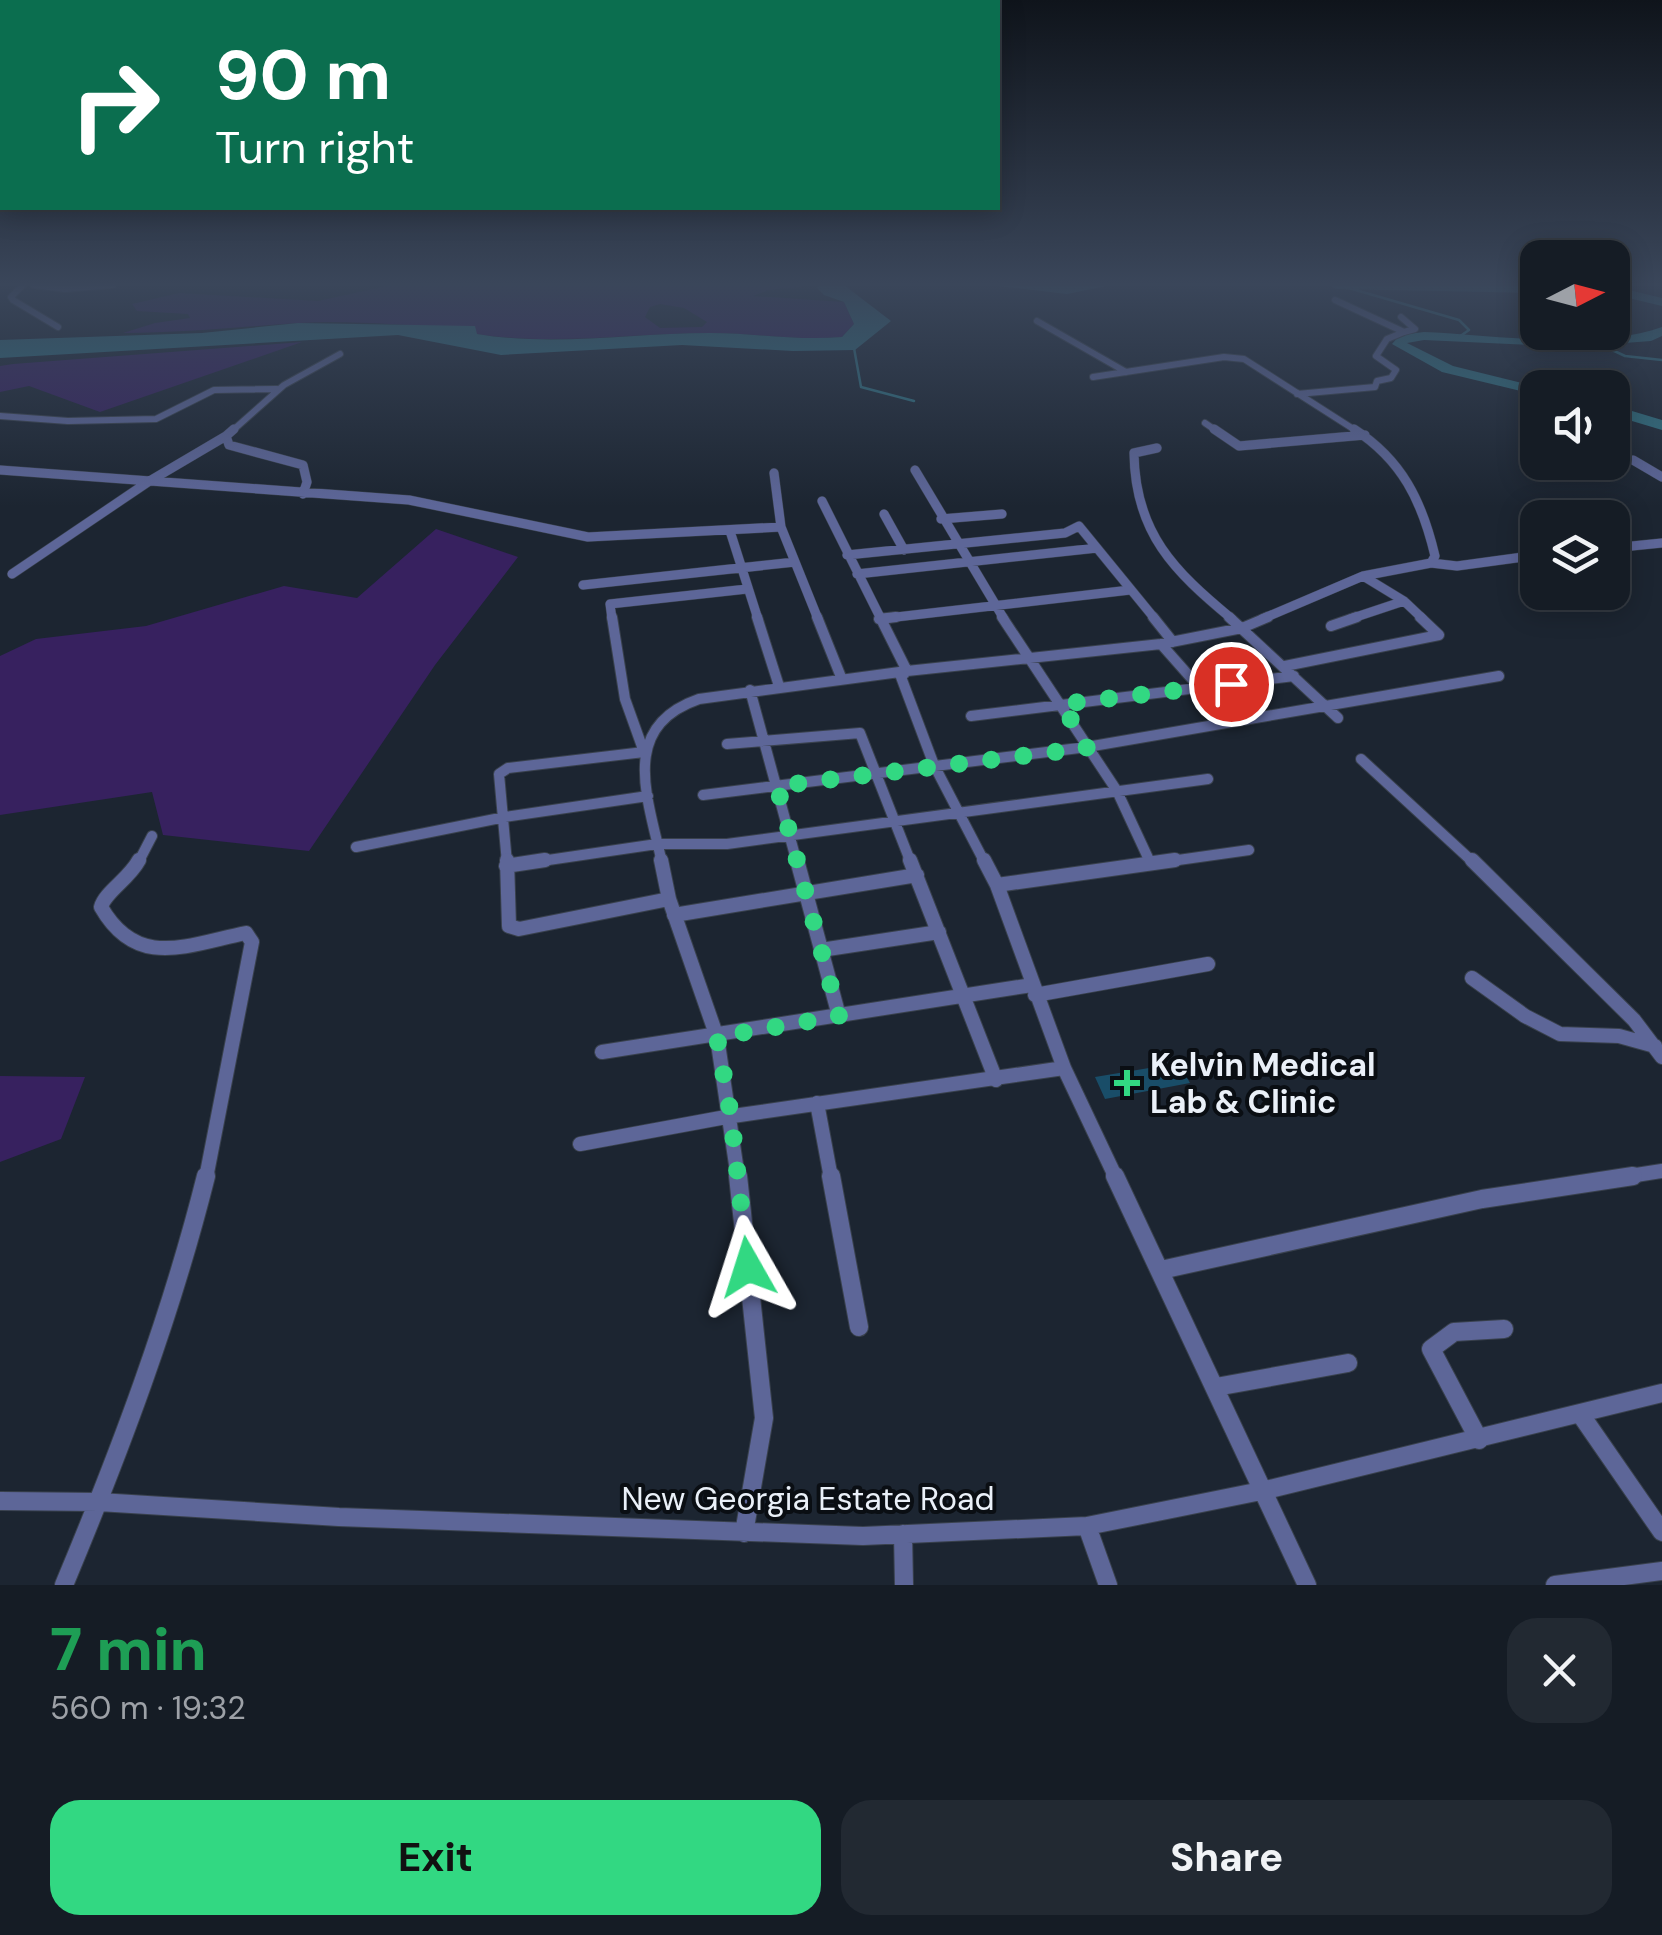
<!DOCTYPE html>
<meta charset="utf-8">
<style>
:root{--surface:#151c25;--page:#222932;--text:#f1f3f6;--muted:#9da1a7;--line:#343a42;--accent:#32d882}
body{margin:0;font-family:"DM Sans",sans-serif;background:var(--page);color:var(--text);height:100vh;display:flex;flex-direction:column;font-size:38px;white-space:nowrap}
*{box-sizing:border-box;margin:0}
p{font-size:32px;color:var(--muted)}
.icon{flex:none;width:55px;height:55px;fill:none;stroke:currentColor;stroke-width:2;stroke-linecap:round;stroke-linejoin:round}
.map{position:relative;height:1585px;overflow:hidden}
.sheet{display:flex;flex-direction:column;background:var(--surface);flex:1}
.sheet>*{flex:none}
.hud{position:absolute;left:0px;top:0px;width:1000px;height:210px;box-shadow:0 5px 25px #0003,0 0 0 2px var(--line);background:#0b6e4f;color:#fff;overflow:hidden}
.needle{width:65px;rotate:84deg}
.tools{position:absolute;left:1520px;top:240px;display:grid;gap:20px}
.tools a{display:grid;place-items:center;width:110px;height:110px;border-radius:20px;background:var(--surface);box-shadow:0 5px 25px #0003,0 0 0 2px var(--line);font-size:50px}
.pin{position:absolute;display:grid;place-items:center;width:85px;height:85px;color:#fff;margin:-42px;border:5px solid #fff;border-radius:50%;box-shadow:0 2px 10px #0007}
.me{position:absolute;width:110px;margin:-55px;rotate:354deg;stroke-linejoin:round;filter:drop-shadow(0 0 8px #0008)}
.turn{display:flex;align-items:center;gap:35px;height:210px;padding:0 50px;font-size:45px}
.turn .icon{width:130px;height:130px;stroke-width:2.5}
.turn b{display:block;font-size:70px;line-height:85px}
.round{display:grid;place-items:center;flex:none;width:105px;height:105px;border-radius:30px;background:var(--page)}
.head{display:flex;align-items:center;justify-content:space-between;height:170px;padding:0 50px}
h1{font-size:60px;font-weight:800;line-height:75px;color:#1e9e55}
.button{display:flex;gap:20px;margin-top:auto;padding:20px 50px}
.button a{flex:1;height:115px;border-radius:30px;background:var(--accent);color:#111;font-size:40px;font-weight:800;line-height:115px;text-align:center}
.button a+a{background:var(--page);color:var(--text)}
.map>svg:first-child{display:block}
.green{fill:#37215f;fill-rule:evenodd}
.water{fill:#307382}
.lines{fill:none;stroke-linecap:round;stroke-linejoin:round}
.stream{stroke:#307382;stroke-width:2.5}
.river{fill:#307382;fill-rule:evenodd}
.building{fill:#194d68}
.street-far4-casing{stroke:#39414d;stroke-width:8}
.street-far3-casing{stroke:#39414d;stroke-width:10}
.street-far2-casing{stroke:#39414d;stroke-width:12}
.street-far1-casing{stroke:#39414d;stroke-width:16}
.street-casing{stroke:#39414d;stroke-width:20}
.street-far4{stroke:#5d6698;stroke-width:6}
.street-far3{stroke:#5d6698;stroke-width:9}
.street-far2{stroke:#5d6698;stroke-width:10}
.street-far1{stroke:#5d6698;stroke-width:14}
.street{stroke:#5d6698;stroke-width:18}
.route{stroke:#32d882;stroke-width:18;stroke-dasharray:0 32.4}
.poi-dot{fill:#32d882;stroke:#0a0e13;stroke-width:4}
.labels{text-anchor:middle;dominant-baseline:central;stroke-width:8;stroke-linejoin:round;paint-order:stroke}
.near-poi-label{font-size:32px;font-weight:bold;fill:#eaf0f8;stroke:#0a0e13;text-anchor:start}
.near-street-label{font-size:32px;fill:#eaf0f8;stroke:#0a0e13}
</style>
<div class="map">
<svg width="1662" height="1585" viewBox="0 0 1662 1585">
<rect width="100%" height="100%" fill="#1c2531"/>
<!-- green -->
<path class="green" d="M 391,285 L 820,285 L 768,290 L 753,296 L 844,302 L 854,324 L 842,337 C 796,341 755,333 710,333 C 632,333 554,346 476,334 L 474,326 C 416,328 356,319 298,323 C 239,327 183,333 123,333 L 155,323 L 190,318 L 188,314 L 137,311 L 132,304 L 179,293 L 318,301 ZM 660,304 L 684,308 L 707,322 L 702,327 L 660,328 L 645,317 L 650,307 Z
M 302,342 L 100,412 L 29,386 L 0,392 L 0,366 L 13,364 Z
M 436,529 L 518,557 L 435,665 L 309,851 L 163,835 L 152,792 L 0,815 L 0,656 L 36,639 L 146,626 L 284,586 L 357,598 Z
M 0,1076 L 85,1077 L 61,1139 L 0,1162 Z"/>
<!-- water -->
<path class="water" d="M 820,285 L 844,285 L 891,321 L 855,350 L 793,351 L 682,345 L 501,355 L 398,335 L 0,358 L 0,340 L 202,333 L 298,323 L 475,326 L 477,334 C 554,347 632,333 710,333 C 755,333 797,341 842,337 L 854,324 L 844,302 L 824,295 L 817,288 Z"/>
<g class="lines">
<!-- stream -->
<path class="stream" d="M 1342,286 L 1459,320 L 1469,330 L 1459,337
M 1593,341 L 1625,356 L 1662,360
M 854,348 L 861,387 L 914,401"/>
<!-- river -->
<path class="river" d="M 989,285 L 1111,285 L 1067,294 Z
M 1330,285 L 1538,285 L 1538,293 L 1336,289 Z
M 1612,286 L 1662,298 L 1662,306 L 1612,294 Z
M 1662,327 L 1662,336 L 1651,341 L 1571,347 L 1424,340 L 1407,343 L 1453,366 L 1542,388 L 1538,388 L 1538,395 L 1442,372 L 1392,344 L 1400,335 L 1424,332 C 1496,335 1594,351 1662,327 Z
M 1612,405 L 1662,420 L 1662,430 L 1612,415 Z"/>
</g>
<!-- building -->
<path class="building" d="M 1179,1063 L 1190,1083 L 1105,1099 L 1095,1077 Z"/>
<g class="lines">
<defs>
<path id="street-far4" d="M 23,285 L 11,297 L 13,300 L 58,327
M 33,285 L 65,289 L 113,285
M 1401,317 L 1415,329 L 1404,332
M 1037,321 L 1126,372
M 1093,377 L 1224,357 L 1244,359 L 1358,432
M 1297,394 L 1375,387 L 1377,381 L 1391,378 L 1396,370 L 1376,356 L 1387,339 L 1404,332 L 1335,300
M 0,416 L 68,421 L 156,419 L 214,390 L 277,389
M 1205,423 L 1218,432
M 231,432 L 284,385 L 340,354"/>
<path id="street-far3" d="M 234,429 L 226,436 L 229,445 L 303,465 L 307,482 L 303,494
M 1214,429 L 1239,446 L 1365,435
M 1157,448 L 1134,453 C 1135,533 1174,571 1232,619
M 1633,460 L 1662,477
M 0,470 L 409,500 L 588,537 L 781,527
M 915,470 L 1004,619
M 774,473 L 781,527 L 818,619
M 822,501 L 881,619
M 884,514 L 904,550
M 941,519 L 1002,514
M 730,531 L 758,619
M 1612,548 L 1662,543
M 847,555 L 1065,533 L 1079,526 L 1155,619
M 1431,563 L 1457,566 L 1538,555
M 12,574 L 148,482 L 226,436
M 857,574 L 1097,548
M 1363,576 L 1404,601 L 1423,619
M 583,585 L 795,562
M 612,619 L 610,604 L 747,589
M 879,619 L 1130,590
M 1262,619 L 1363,576 L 1431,563 L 1435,556 C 1422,501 1402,460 1354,429
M 1350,619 L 1404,601"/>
<path id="street-far2" d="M 757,617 L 779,686
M 817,617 L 841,677
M 1002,617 L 1117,791 L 1150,862
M 1153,617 L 1173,642
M 1229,617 L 1338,718
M 879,619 L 896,617
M 1331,626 L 1357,617
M 1161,644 L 1199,687
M 1285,666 L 1439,635 L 1420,617
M 750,690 L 797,863
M 971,716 L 1294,676
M 727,744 L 860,733 L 911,863
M 1361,759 L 1474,863
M 703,795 L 1087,747 L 1499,676
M 356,847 L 505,817 L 648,796
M 138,863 L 152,836
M 507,863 L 499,774 L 508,768 L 644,752 L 625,699 L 612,617
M 528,863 L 657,844 L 727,844 L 1208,779
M 662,863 C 648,798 618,727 699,699 L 907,671 L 880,617
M 985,863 L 934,765 L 901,677 L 907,671 L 1161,644 L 1242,628 L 1268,617
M 1157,863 L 1249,850"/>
<path id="street-far1" d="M 139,860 C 129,879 105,892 101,907 C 137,970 187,945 246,933 L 252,942 L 206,1178
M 507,860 L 509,926 L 519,929 L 669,899
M 661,860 L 669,899 L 717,1037 L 738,1178
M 797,860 L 839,1016
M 910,860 L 996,1080
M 984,860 L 997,885 L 1064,1068 L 1116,1178
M 1472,860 L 1634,1020 L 1662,1057
M 506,866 L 545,860
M 997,885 L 1175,860
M 674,915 L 917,875
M 821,950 L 939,932
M 1472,978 L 1525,1016 L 1560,1034 L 1619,1036 L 1655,1046
M 1035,995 L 1208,964
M 602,1052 L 1032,985
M 817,1103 L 831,1178
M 580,1144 L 726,1117 L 1064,1068
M 1617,1178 L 1662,1171"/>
<path id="street" d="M 738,1176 L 764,1418 L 744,1533
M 831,1176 L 859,1327
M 1115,1176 L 1307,1585
M 1161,1270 L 1482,1199 L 1633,1176
M 1216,1387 L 1348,1363
M 1581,1415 L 1662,1532
M 1479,1440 L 1431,1349 L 1454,1332 L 1504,1329
M 0,1501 L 99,1502 L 339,1517 L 863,1536 L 1087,1526 L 1266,1490 L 1662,1393
M 1087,1526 L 1108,1585
M 903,1534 L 904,1585
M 64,1585 C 120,1451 171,1316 206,1176
M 1555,1585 L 1662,1571"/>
</defs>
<!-- street-far4 casing -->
<use href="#street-far4" class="street-far4-casing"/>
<!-- street-far3 casing -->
<use href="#street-far3" class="street-far3-casing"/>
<!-- street-far2 casing -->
<use href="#street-far2" class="street-far2-casing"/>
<!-- street-far1 casing -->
<use href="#street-far1" class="street-far1-casing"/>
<!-- street casing -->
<use href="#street" class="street-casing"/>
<!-- street-far4 -->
<use href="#street-far4" class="street-far4"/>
<!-- street-far3 -->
<use href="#street-far3" class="street-far3"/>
<!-- street-far2 -->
<use href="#street-far2" class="street-far2"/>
<!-- street-far1 -->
<use href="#street-far1" class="street-far1"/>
<!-- street -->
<use href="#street" class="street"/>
</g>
<!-- sky -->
<linearGradient id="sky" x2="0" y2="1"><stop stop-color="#0f141b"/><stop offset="0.56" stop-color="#3a465a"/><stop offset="1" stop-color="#3a465a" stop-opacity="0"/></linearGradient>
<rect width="1662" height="507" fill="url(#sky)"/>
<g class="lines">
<!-- route -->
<path class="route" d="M 748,1267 L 731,1116 L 717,1037 L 839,1016 L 777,786 L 1087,748 L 1062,704 L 1231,684"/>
</g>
<!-- markers -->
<path class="poi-dot" d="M1122 1068h10v10h10v10h-10v10h-10v-10h-10v-10h10z"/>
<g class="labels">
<!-- near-poi labels -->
<g class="near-poi-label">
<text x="1150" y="1065">Kelvin Medical<tspan x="1150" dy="37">Lab &amp; Clinic</tspan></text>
</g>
<!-- near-street labels -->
<g class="near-street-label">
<text x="808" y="1499">New Georgia Estate Road</text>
</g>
</g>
</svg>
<div class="tools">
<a><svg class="needle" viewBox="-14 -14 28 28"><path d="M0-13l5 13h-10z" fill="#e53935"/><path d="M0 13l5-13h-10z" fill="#9da1a7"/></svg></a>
<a><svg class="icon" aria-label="sound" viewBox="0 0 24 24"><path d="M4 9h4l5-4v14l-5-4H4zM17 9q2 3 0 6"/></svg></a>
<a><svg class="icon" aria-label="layers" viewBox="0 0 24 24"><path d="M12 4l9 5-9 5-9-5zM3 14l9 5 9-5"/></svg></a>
</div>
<div class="pin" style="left:1231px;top:684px;background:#d93025"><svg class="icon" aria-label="arrive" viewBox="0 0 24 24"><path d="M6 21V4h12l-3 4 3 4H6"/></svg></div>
<svg class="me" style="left:748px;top:1267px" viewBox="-20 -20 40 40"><path d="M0-17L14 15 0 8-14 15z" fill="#32d882" stroke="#fff" stroke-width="4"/></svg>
<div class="hud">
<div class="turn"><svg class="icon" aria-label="right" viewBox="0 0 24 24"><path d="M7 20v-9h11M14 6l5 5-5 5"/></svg><div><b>90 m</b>Turn right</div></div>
</div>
</div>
<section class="sheet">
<div class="head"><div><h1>7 min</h1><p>560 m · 19:32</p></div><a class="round"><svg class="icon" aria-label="close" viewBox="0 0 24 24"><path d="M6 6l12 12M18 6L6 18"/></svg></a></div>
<div class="button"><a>Exit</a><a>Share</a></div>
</section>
